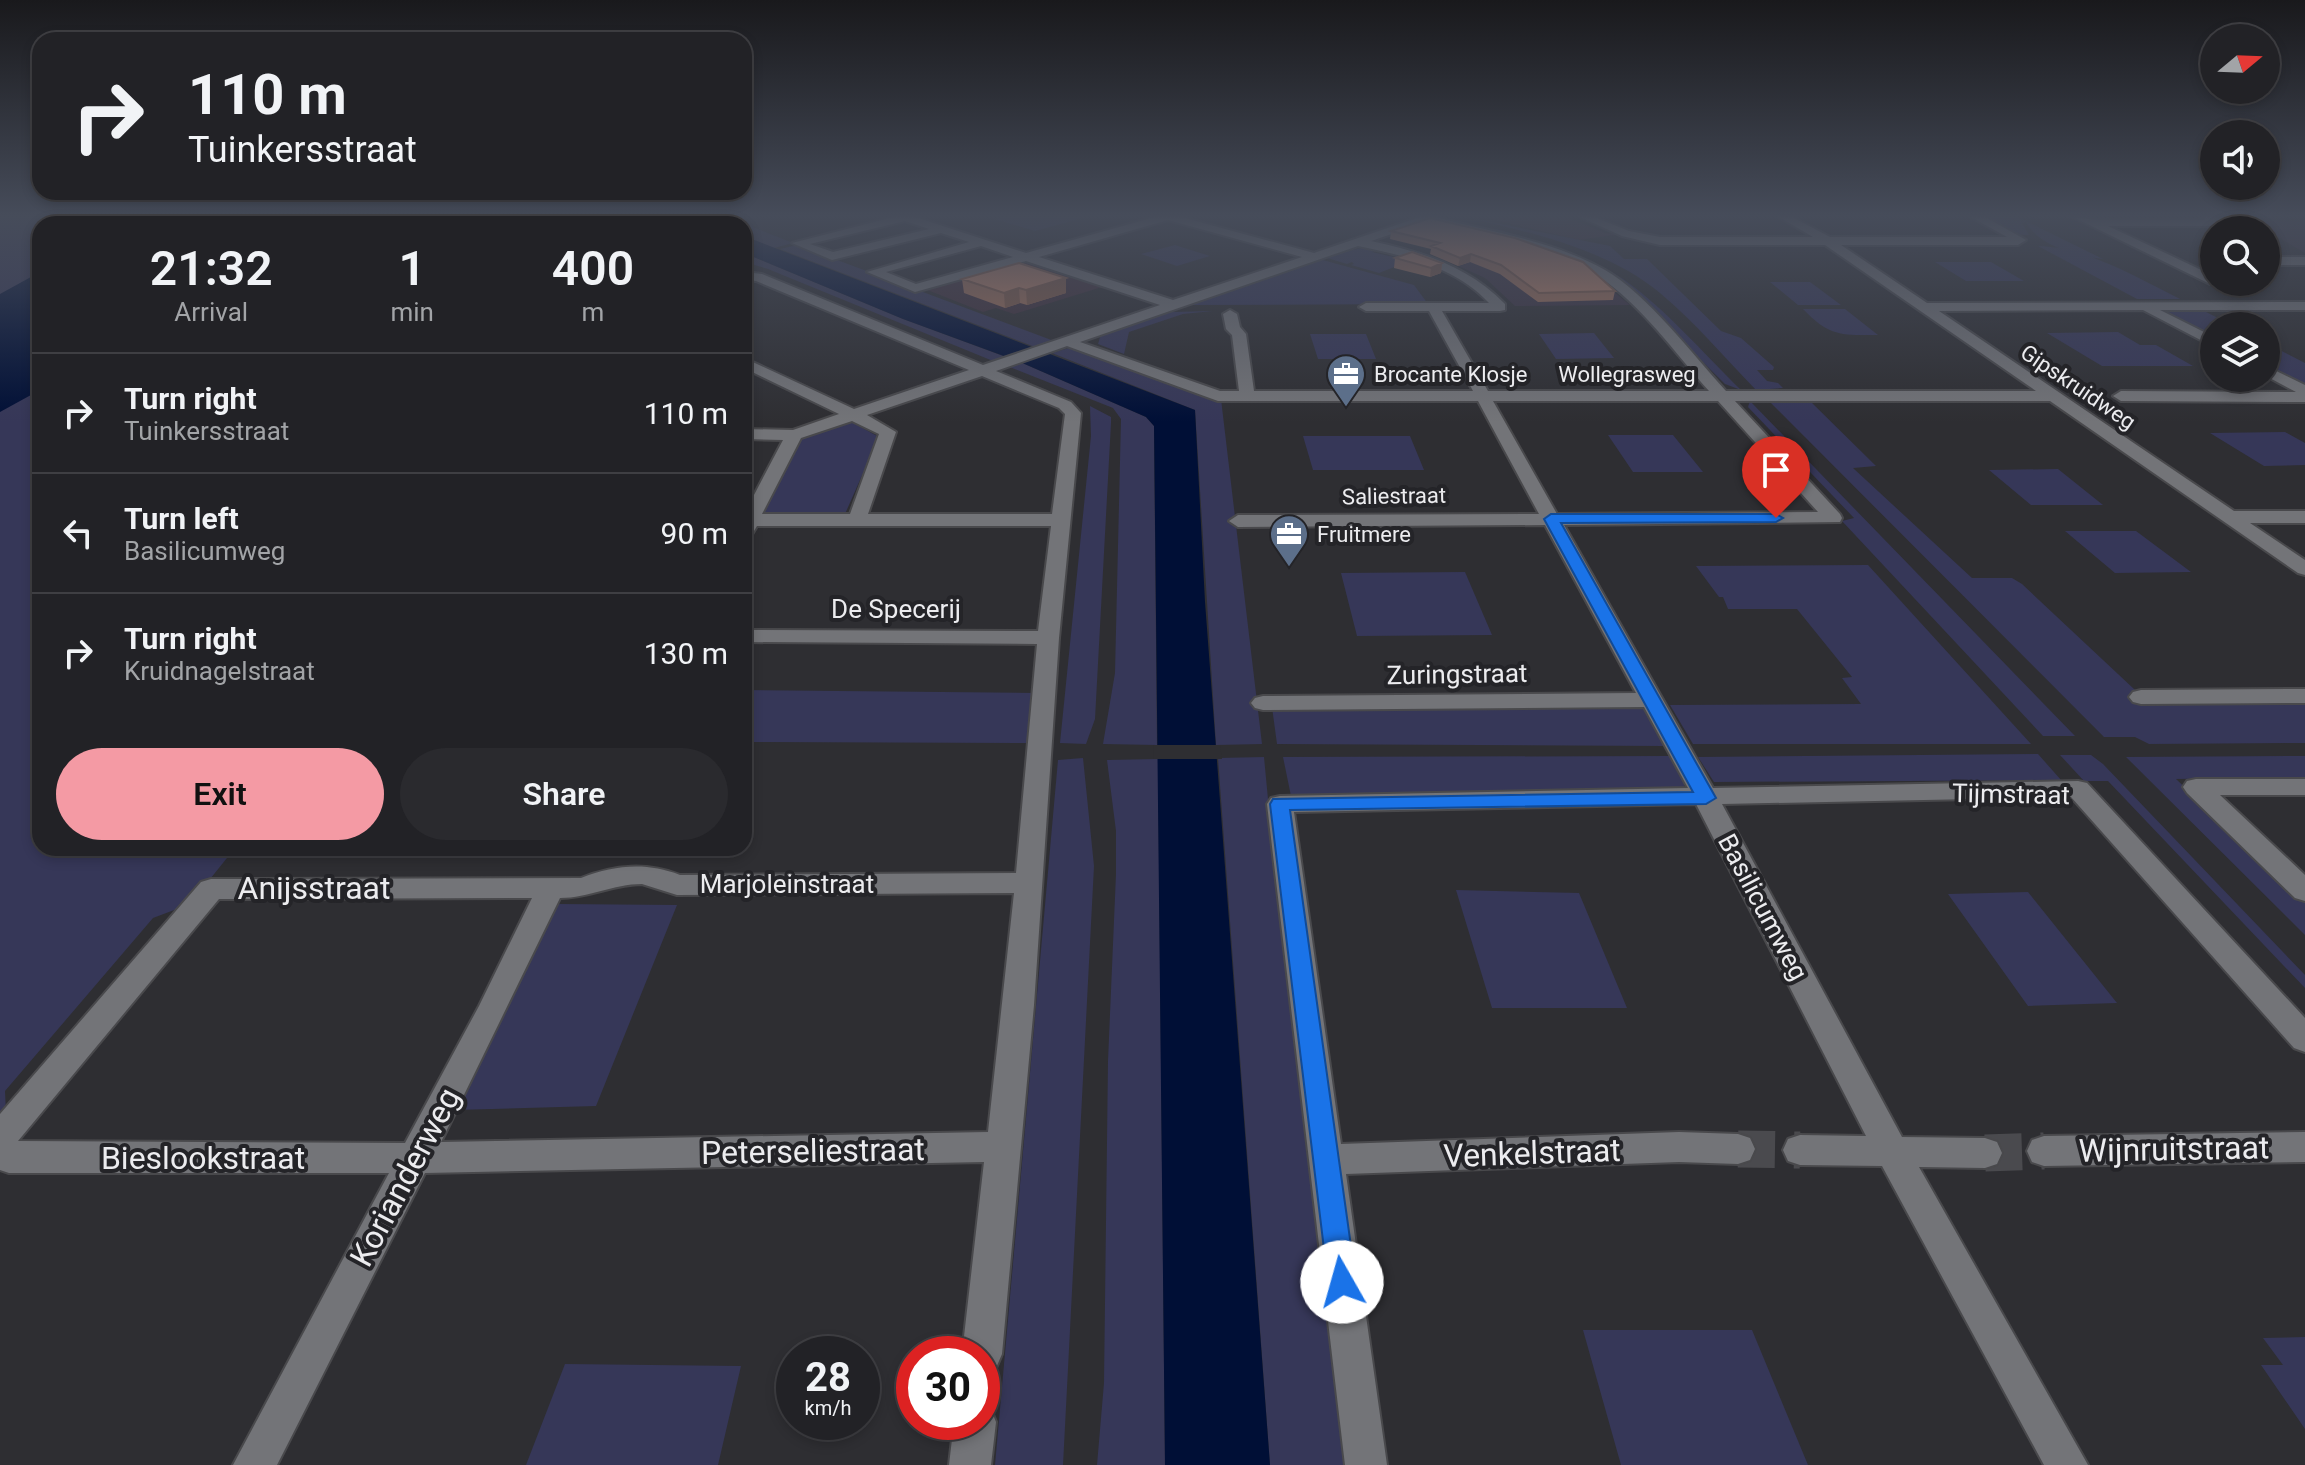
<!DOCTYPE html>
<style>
:root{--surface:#222226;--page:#2a2a2e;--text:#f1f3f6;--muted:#a2a4a7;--line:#3f3f43;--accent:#f49aa4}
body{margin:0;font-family:Roboto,sans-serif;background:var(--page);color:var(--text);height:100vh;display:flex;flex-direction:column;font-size:30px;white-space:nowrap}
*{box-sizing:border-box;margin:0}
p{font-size:26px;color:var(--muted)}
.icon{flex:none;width:44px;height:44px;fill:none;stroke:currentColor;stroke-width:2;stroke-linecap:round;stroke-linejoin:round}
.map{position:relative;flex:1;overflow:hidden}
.sheet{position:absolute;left:32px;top:216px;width:720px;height:640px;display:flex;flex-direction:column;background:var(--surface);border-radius:24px;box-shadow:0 4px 12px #0003,0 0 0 2px var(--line)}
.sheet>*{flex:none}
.top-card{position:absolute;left:32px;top:32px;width:720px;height:168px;border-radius:24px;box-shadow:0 4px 12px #0003,0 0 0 2px var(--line);background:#222226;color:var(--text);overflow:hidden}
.needle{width:52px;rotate:71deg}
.fabs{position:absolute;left:2200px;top:24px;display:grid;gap:16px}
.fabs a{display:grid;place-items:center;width:80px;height:80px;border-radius:50%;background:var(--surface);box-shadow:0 4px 12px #0003,0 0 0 2px var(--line);font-size:40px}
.speed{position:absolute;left:776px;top:1336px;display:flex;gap:16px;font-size:40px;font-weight:700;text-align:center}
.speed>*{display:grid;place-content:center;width:104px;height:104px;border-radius:50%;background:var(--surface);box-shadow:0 4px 12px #0003,0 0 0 2px var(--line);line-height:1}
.speed small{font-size:20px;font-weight:400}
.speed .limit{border:12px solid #d22;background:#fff;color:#111}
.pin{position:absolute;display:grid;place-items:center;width:68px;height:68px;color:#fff;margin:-82px -34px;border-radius:50% 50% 50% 0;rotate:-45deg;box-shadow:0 0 8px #0007}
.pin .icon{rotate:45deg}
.me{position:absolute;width:88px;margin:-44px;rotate:353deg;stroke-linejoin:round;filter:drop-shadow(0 0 6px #0008)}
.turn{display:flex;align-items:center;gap:28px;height:168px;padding:0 24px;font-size:36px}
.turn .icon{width:104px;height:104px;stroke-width:2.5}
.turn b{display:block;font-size:56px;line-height:68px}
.eta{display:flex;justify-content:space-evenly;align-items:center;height:136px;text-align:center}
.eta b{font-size:48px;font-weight:600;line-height:56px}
.cta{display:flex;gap:16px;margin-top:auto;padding:16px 24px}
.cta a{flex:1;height:92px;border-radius:48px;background:var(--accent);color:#111;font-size:32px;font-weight:600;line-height:92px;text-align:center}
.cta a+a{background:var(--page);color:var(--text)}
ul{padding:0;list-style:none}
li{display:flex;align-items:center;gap:24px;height:120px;padding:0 24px;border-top:2px solid var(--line)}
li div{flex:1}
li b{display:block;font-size:30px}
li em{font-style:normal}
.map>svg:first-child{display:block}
.commercial{fill:#3b3242}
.education{fill:#40303c}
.green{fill:#363758}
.water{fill:#000f36}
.pier{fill:#2e2e32}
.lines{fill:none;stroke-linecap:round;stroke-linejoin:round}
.minor-tunnel{stroke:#4a4a4e;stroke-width:37;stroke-dasharray:37 19;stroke-linecap:butt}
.minor-casing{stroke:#49494c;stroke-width:4}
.minor{fill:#737478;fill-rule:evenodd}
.wall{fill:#a3715a}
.shaded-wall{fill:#845c4a}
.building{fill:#bd8369;stroke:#845c4a;stroke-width:2}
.route{fill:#1a73e8;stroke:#114b97;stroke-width:2}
.labels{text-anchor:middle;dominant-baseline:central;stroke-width:8;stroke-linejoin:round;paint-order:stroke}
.far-poi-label{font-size:22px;fill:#ececef;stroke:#242428;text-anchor:start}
.far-street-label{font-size:22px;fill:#ececef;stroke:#242428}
.street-label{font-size:26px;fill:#ececef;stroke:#242428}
.near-street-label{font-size:32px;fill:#ececef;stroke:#242428}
</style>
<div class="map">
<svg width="2305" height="1465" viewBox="0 0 2305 1465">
<rect width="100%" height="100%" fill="#2e2e32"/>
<!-- commercial -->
<path class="commercial" d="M 2229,221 L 2305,221 L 2305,253 L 2266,230 L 2250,230 Z
M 1443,259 L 1586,269 L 1630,305 L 1515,306 L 1485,278 Z"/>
<!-- education -->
<path class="education" d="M 1483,217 L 1566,217 L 1605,233 L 1620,234 L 1579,240 Z
M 1027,261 L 1102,287 L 1014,314 L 996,308 L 983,312 L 925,289 Z"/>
<!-- green -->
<path class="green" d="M 0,217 L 622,217 L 640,224 L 40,224 L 40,848 L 235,848 L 190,904 L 153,918 L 5,1091 L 6,1114 L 0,1120 Z
M 693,217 L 732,219 L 793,243 L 774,248 L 744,236 L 744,224 L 714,224 Z
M 1003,217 L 1078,217 L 1083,218 L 1035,231 L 995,219 Z
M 1466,217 L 1610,246 L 1624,259 L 1647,259 L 1721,331 L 1741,338 L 1774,367 L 1773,370 L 1757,370 L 1767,381 L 1778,383 L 1783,388 L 1756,390 C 1725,358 1695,322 1660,293 C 1607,249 1532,233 1466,217 Z
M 1982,217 L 2018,217 L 2103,259 C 2078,257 2037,245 2026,222 L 2022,223 L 2029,235 L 2017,235 Z
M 1496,229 C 1539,241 1585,254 1623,279 C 1666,309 1703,353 1741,390 L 1725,384 L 1628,288 L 1556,249 L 1493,230 Z
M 797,245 L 1054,341 L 1035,347 L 780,249 Z
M 1175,245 L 1210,256 L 1177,266 L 1141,254 Z
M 2038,246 C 2086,247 2138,278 2180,299 L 2137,299 Z
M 1365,247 L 1377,249 L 1372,252 L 1449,270 L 1445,272 L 1407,262 L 1379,273 L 1351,265 L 1354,264 L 1352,262 L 1347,264 L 1324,257 Z
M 751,256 L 903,319 L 1006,357 L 993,361 L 768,269 L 744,262 L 744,257 Z
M 1319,259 L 1414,285 L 1428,304 L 1185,305 Z
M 1935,262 L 1991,262 L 2024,281 L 1966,281 Z
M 1770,282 L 1810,282 L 1841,305 L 1798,305 Z
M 1803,309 L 1845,309 L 1878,335 C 1841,335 1830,337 1803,309 Z
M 2159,310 L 2202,310 L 2234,326 L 2214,326 L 2214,339 Z
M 1213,311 L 1183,314 L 1129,332 L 1124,354 L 1098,344 L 1101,334 L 1171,312 Z
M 2118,332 L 2140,345 L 2156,345 L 2193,366 L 2102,366 L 2047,333 Z
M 1594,333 L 1614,358 L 1556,359 L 1539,334 Z
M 1310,334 L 1366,334 L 1376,359 L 1318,359 Z
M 2266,343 L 2305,363 L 2305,387 L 2266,366 Z
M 1072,347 L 1221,399 L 1262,744 L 1216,745 L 1195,410 L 1052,353 Z
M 1020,362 L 1146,417 L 1154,426 L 1157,745 L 1103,744 L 1115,673 L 1121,419 L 1113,408 L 1007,366 Z
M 1750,401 L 2075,736 L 2043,736 L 1842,521 L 1854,518 L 1748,407 Z
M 1811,402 L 1876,466 L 1853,468 L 1972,578 L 2012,578 L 2022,584 L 2150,704 L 2305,702 L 2305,743 L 2149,744 L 2135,737 L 2104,737 L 1771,403 Z
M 1090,406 L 1111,417 L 1111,423 L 1095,719 L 1086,744 L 1060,743 L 1091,436 Z
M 848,420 L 879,437 L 845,514 L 766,516 L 763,512 L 801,438 Z
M 2285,432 L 2305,443 L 2305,465 L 2264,466 L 2210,433 Z
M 1608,435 L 1673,435 L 1703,472 L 1633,472 Z
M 1303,436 L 1410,436 L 1424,470 L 1313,470 Z
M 2058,469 L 2103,505 L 2031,505 L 1989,470 Z
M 2065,531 L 2136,531 L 2191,572 L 2115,573 Z
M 1868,565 L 2031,744 L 1693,744 L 1670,705 L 1861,704 L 1842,678 L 1852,677 L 1797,609 L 1728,609 L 1723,597 L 1719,597 L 1696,566 Z
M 1465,572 L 1492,635 L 1357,636 L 1341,573 Z
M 744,690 L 1034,693 L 1028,743 L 744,742 Z
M 1645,706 L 1665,746 L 1277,744 L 1272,707 Z
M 2038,754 L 2061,780 L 1714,782 L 1698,757 Z
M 2060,755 L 2091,755 L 2103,764 L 2305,975 L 2305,988 L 2108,781 L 2084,781 Z
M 1670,756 L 1684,781 L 1684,789 L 1291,796 L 1283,757 Z
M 2305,756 L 2305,777 L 2176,779 L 2305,902 L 2305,935 L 2126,757 Z
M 1264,757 L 1270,820 L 1351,1465 L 1270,1465 L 1218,758 Z
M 1083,758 L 1094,866 L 1063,1465 L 995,1465 L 1058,760 Z
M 1158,759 L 1165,1465 L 1097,1465 L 1104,1383 L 1108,1061 L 1116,874 L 1116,831 L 1107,760 Z
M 1456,890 L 1579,893 L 1627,1008 L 1492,1008 Z
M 2028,892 L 2117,1003 L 2028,1006 L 1948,894 Z
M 558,904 L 677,905 L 596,1106 L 455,1110 Z
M 1583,1330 L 1752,1330 L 1808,1465 L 1621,1465 Z
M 2305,1337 L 2305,1429 L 2261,1365 L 2283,1365 L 2263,1338 Z
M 565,1364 L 741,1366 L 718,1465 L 526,1465 Z"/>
<!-- water -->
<path class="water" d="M 170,217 L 281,217 L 304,224 L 150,224 Z
M 744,236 L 1195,410 L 1205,602 L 1270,1465 L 1165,1465 L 1154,426 L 1146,417 L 1020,362 L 903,319 L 744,253 Z
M 40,272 L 40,390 L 0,412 L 0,294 Z"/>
<!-- pier -->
<path class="pier" d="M 1153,745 L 1220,745 L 1222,759 L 1154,759 Z"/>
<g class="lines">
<!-- minor-tunnel -->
<path class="minor-tunnel" d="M 1738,1149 L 1800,1150
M 1985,1153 L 2044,1151"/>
<defs>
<path id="minor" d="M 894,217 L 915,217 L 1026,253 L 1155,217 L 1181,217 L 1314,253 L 1420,217 L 1435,217 C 1491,232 1554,241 1605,270 C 1648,295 1692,354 1726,391 L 2036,391 L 1825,245 L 1660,245 L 1622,236 L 1580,217 L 1594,217 L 1629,231 L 1660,237 L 1813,237 L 1779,217 L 1792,217 L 1830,237 L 2007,237 L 1971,217 L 1985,217 L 2026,240 L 2018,245 L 1841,245 L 1927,303 L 2305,302 L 2305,310 L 2160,310 L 2214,337 L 2214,347 L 2143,310 L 1939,311 L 2234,511 L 2305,511 L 2305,523 L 2250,523 L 2305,560 L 2305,575 L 2298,573 L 2050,401 L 1735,401 L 1840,514 L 1842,518 L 1840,522 L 1564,525 L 1713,788 L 2078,781 L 2087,783 L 2305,1018 L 2305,1052 L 2294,1048 L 2071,797 L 1722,804 L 1902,1137 L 1985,1138 L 1997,1142 L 2002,1153 L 1997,1164 L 1985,1168 L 1919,1167 L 2088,1465 L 2044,1465 L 1882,1166 L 1800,1165 L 1788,1161 L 1783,1150 L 1788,1139 L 1800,1135 L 1866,1136 L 1696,804 L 1294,812 L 1341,1144 L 1679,1132 L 1738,1134 L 1750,1138 L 1755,1149 L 1750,1160 L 1738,1164 L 1679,1162 L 1346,1174 L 1387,1465 L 1345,1465 L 1267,804 L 1271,798 L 1280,796 L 1688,788 L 1644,707 L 1263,710 L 1255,708 L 1251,703 L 1255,698 L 1263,696 L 1636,693 L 1545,525 L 1238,527 L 1229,521 L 1238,515 L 1539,514 L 1478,401 L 1218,401 L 1067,346 L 996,371 L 1071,402 L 1081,413 L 1059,638 L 1034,1005 L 1002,1354 L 996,1368 L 982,1374 L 982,1354 L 962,1354 L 984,1162 L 425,1173 L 277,1465 L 233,1465 L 389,1173 L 9,1173 L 0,1170 L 0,1114 L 201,882 L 211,879 L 581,878 C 615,865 646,862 680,875 L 1016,873 L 1037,644 L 744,642 L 744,630 L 1038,631 L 1051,526 L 757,526 L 751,536 L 744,538 L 744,514 L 783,440 L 744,439 L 744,429 L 793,430 L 839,414 L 744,368 L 744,358 L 854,409 L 969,370 L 756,281 L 744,280 L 744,272 L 762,274 L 983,365 L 1160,305 L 1026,261 L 915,292 L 867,272 L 969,242 L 941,233 L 832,260 L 792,243 ZM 1168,220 L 1302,257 L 1173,300 L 1039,257 ZM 905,221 L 929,229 L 833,252 L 810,244 ZM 1427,222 C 1483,236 1548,245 1598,276 C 1641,304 1675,353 1709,391 L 1488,391 L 1442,311 L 1500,311 L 1505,310 L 1505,304 C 1468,266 1422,252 1371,241 ZM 981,246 L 1013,257 L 916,284 L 886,272 ZM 1358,246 C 1405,256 1455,266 1489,303 L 1366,303 L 1359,307 L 1366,311 L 1429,311 L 1473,391 L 1254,391 L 1246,334 L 1240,327 L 1237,314 L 1230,310 L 1223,314 L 1226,329 L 1232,335 L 1239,391 L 1220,391 L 1080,342 ZM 982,376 L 1059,408 L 1065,414 L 1052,514 L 868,514 L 896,432 L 867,415 ZM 1493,401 L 1718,401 L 1818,512 L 1557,514 ZM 852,421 L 879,434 L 850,514 L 762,514 L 801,438 ZM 642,884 L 677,895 L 1014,893 L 988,1132 L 441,1142 L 560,898 C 589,898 613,884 642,884 ZM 532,898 L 479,1006 L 405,1143 L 18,1141 L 219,899 Z
M 2073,217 L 2095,220 L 2205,220 L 2203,217 C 2212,217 2222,216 2229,223 L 2223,226 L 2108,226 L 2214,276 L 2214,282 L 2220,282 L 2210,284 Z
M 2266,257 L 2305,257 L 2305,265 L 2266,265 Z
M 2266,366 L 2305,385 L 2305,402 L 2121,401 L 2113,396 L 2121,391 L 2296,392 L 2266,376 Z
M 2305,689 L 2305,703 L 2141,704 L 2133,702 L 2129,697 L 2133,692 L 2141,690 Z
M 2196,779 L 2305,779 L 2305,795 L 2220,795 L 2305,875 L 2305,901 L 2295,898 L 2187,793 L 2183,787 L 2187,781 Z
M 2305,1132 L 2305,1162 L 2044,1166 L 2032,1162 L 2027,1151 L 2032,1140 L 2044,1136 Z
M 982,1404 L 990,1407 L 996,1422 L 991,1465 L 949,1465 L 954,1422 L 982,1422 Z"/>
</defs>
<!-- minor casing -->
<use href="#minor" class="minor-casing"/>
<!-- minor -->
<use href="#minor" class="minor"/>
</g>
<!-- wall -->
<path class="wall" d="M 1430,218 L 1615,291 L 1613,300 L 1538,302 L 1500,274 L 1470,262 L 1458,266 L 1430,254 L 1431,249 L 1390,239 L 1391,231 Z
M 1395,258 L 1442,263 L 1441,273 L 1430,277 L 1394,268 Z
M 1066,278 L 1066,293 L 1027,305 L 1020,303 L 1005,308 L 964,293 L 962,279 Z"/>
<!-- shaded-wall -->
<path class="shaded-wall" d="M 1471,254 L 1470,262 L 1458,266 L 1460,258 Z
M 1442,263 L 1441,273 L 1430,277 L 1431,268 Z
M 1066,278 L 1066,293 L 1027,305 L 1026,290 Z
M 1019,288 L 1020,303 L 1005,308 L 1004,293 Z"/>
<!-- building -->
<path class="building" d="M 1430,218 L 1515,238 L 1583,262 L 1615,291 L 1539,293 L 1501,265 L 1471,254 L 1460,258 L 1431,246 L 1440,243 L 1391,231 Z
M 1412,252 L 1442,263 L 1431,268 L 1395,258 Z
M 1019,263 L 1066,278 L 1026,290 L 1019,288 L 1004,293 L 962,279 Z"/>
<!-- sky -->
<linearGradient id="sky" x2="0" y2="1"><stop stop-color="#19191c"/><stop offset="0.51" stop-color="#464c5a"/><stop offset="1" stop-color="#464c5a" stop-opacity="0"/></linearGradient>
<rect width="2305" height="422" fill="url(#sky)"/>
<!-- route -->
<path class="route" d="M 1551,514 L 1776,514 L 1783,518 L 1776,522 L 1561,523 L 1716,798 L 1706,804 L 1290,810 L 1356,1282 L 1352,1292 L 1342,1296 L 1332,1292 L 1328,1282 L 1270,804 L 1273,799 L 1693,792 L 1544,519 Z"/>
<!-- icons -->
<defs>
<symbol id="office-pin" viewBox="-11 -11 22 30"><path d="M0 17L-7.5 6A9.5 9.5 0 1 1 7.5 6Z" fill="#5c6f8a" stroke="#242428"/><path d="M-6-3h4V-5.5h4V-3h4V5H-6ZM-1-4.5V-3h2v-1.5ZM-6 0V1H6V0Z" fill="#fff"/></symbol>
</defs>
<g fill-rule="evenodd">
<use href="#office-pin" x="1324" y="352" width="44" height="60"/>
<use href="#office-pin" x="1267" y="512" width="44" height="60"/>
</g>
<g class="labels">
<!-- far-poi labels -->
<g class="far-poi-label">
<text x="1374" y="374">Brocante Klosje</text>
<text x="1317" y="534">Fruitmere</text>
</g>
<!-- far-street labels -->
<g class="far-street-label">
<text x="1627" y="374">Wollegrasweg</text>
<text transform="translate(2078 387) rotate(34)">Gipskruidweg</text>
<text transform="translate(1394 496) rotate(-1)">Saliestraat</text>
</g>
<!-- street labels -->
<g class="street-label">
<text x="896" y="609">De Specerij</text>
<text transform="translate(1457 674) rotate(-1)">Zuringstraat</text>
<text transform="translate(2011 794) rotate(1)">Tijmstraat</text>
<text x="787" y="884">Marjoleinstraat</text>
<text transform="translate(1763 907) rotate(62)">Basilicumweg</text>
</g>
<!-- near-street labels -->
<g class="near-street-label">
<text x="314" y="888">Anijsstraat</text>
<text transform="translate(2174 1149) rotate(-1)">Wijnruitstraat</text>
<text transform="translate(813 1151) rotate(-1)">Peterseliestraat</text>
<text transform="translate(1532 1153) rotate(-2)">Venkelstraat</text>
<text x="203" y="1158">Bieslookstraat</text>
<text transform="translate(405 1177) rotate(-62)">Korianderweg</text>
</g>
</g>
</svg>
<div class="fabs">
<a><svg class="needle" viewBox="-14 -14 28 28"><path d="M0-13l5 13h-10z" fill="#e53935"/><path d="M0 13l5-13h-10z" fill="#a2a4a7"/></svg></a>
<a><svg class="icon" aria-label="sound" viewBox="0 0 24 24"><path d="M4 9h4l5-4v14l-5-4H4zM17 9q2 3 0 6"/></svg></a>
<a><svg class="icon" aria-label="search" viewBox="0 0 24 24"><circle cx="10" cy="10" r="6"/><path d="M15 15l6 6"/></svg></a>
<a><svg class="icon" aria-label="layers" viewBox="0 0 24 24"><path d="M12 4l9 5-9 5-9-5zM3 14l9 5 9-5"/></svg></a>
</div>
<div class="speed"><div>28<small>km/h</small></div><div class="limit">30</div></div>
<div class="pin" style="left:1776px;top:518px;background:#d93025"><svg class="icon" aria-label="arrive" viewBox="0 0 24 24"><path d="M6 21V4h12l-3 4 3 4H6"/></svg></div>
<svg class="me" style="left:1342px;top:1282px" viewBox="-20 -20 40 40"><circle r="19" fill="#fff"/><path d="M0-13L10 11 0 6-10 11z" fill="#1a73e8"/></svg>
<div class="top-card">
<div class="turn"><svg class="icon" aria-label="right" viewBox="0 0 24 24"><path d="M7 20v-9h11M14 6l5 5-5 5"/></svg><div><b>110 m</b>Tuinkersstraat</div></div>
</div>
<section class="sheet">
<div class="eta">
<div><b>21:32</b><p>Arrival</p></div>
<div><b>1</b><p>min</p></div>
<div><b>400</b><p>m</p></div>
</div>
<ul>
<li><svg class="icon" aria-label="right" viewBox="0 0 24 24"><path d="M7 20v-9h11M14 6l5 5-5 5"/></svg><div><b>Turn right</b><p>Tuinkersstraat</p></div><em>110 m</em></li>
<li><svg class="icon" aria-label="left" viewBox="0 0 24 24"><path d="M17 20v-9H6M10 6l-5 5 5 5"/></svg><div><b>Turn left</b><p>Basilicumweg</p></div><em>90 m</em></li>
<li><svg class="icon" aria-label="right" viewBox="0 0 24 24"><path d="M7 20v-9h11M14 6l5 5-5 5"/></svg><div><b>Turn right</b><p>Kruidnagelstraat</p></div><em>130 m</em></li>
</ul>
<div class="cta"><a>Exit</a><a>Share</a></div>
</section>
</div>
